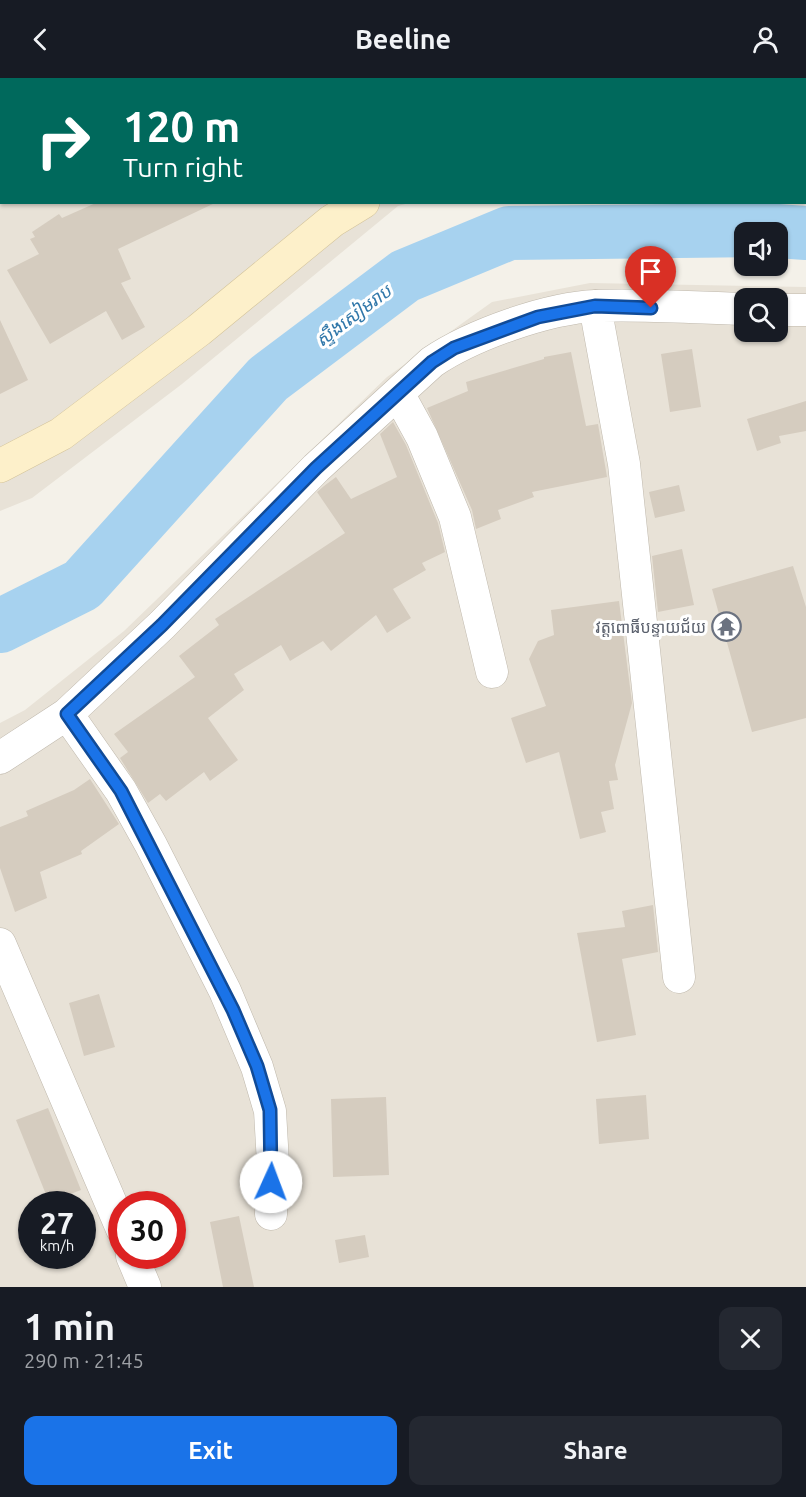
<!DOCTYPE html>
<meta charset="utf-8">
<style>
:root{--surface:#171b24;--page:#242831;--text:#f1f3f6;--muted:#9ea1a6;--accent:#1a73e8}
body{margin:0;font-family:Ubuntu,"Noto Sans Khmer",sans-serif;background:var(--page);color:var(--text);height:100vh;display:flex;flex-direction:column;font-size:22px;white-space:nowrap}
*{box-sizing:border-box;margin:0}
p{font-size:20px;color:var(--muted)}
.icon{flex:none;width:33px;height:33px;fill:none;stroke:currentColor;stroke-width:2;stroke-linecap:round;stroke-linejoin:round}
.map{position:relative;height:1209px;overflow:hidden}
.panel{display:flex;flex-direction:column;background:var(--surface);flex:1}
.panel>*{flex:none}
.hud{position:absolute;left:0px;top:0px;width:807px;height:126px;box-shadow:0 2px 4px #0004;background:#00695c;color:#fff;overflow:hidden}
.tools{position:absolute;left:734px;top:144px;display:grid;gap:12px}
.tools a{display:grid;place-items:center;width:54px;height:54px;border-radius:12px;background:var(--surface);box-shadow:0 2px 4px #0004;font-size:30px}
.speed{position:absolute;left:18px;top:1113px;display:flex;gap:12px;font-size:30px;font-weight:700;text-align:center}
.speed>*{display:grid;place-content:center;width:78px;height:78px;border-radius:50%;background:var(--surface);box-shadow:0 2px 4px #0004;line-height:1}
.speed small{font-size:15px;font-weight:400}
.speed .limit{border:9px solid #d22;background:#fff;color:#111}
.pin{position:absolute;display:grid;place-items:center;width:51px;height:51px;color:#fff;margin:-62px -26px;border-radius:50% 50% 50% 0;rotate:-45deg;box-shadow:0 0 6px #0007}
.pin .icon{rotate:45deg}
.me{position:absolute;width:66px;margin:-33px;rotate:2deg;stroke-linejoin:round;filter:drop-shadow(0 0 4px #0008)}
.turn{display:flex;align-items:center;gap:21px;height:126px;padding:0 24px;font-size:27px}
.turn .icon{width:78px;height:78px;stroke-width:2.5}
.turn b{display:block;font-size:42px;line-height:51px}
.round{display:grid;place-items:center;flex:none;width:63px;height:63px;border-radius:12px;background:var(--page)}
.headline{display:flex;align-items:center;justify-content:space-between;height:102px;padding:0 24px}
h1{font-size:36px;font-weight:700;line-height:45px}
.cta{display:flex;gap:12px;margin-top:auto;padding:12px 24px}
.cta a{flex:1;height:69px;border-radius:12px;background:var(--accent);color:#fff;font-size:24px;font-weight:700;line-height:69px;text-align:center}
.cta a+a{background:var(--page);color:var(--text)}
header{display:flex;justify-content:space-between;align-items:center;height:78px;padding:0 24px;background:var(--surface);font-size:27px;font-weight:700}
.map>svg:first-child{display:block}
.residential{fill:#e8e2d7;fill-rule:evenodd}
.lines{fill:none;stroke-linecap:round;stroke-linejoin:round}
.river{stroke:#a7d2ef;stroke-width:54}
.building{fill:#d5ccbf}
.lane-casing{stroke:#bfb8ac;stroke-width:16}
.street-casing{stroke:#bfb8ac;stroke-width:33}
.secondary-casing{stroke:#d3c39a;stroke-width:34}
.lane{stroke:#fff;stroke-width:15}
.street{stroke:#fff;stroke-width:32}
.secondary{stroke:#fdf0ca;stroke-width:33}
.route-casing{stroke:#114b97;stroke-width:15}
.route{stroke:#1a73e8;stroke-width:10}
.labels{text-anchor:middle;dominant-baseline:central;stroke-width:6;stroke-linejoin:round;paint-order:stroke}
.worship-label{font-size:16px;fill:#5b616d;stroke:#fff;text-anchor:end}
.water-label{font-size:18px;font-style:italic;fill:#3178aa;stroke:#fff}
</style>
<header><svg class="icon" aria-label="back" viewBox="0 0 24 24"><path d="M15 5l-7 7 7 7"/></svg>Beeline<svg class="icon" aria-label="person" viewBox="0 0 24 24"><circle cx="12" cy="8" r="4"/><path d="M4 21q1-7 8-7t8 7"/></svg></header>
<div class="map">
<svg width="806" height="1209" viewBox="0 0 806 1209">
<rect width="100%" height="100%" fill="#f4f1e9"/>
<!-- residential -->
<path class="residential" d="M 0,0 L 806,0 L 806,89 L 806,2 L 2,2 L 2,124 L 409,125 L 398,128 L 182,306 L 32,420 L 0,433 Z
M 590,205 L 806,209 L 806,1209 L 0,1209 L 0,645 L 25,632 L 124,553 L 387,299 L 492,224 ZM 744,220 L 777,220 L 777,254 L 744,254 ZM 32,1126 L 82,1126 L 82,1178 L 32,1178 ZM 122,1126 L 172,1126 L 172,1178 L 122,1178 Z"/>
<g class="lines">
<!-- river -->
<path class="river" d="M 0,548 L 82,507 L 268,301 L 405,198 L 509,155 L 764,152 L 806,155"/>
</g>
<!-- building -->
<path class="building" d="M 98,124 L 217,124 L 118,171 L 131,201 L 121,205 L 145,249 L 122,262 L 106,233 L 50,266 L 7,192 L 39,176 L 30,161 L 35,159 L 32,154 L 59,136 L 62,140 Z
M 0,242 L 28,302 L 0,316 Z
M 692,271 L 701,329 L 670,334 L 661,276 Z
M 571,274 L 586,348 L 598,346 L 607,399 L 532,414 L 534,419 L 498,432 L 501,441 L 476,451 L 472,432 L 427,330 L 468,313 L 466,304 L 544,281 L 544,279 Z
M 806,323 L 806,353 L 779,358 L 781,365 L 757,373 L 747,341 Z
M 393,344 L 406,367 L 438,445 L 445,474 L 422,485 L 426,492 L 393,511 L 411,540 L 387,555 L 376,537 L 331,573 L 323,563 L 290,583 L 281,567 L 234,596 L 244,612 L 208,640 L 238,682 L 210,703 L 204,694 L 166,723 L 160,716 L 148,725 L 120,680 L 128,674 L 114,656 L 195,599 L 179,578 L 219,547 L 215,541 L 345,455 L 317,414 L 324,408 L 336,399 L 351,421 L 397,399 L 380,356 Z
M 679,407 L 685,433 L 655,440 L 649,414 Z
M 682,471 L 694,527 L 658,534 L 652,478 Z
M 793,488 L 806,529 L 806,640 L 752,654 L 712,511 Z
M 619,523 L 632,625 L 615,687 L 618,702 L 609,703 L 614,731 L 601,734 L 606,754 L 580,761 L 559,674 L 526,685 L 511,640 L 546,628 L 529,581 L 538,563 L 554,557 L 551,532 Z
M 90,701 L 119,746 L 81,773 L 82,776 L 40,794 L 47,820 L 15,834 L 0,790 L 0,749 L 28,738 L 26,733 L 74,712 Z
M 653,827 L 658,874 L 622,881 L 636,957 L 597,964 L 577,855 L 625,849 L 622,833 Z
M 99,916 L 115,969 L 84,978 L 69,925 Z
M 646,1017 L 649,1061 L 599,1066 L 596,1021 Z
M 386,1019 L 389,1097 L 333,1099 L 331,1021 Z
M 48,1030 L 81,1112 L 49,1124 L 16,1042 Z
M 239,1138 L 254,1209 L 223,1209 L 210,1144 Z
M 365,1157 L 369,1179 L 339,1185 L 335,1162 Z"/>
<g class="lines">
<defs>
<path id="lane" d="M 577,0 L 578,2"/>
<path id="street" d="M 485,0 L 485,2
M 595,228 L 624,386 L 679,899
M 777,232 L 806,232
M 399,317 L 422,359 L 455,439 L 492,594
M 67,636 L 121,713 L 151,767 L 225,913 L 257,989 L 270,1033 L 273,1085 L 271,1136
M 0,680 L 67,636 L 162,547 L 316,390 L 432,284 C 472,257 547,230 596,228 C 645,226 695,230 744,231
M 0,866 L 122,1151
M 132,1178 L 145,1209"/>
<path id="secondary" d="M 0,388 L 61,356 L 199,252 L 332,143 L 363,124"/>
</defs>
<!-- lane casing -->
<use href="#lane" class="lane-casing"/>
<!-- street casing -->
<use href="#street" class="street-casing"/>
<!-- secondary casing -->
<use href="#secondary" class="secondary-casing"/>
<!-- lane -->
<use href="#lane" class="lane"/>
<!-- street -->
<use href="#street" class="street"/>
<!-- secondary -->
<use href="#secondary" class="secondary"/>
</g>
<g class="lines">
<defs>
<path id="route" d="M 271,1104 L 270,1032 L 257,988 L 233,932 L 121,713 L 67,636 L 162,547 L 316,390 L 432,284 L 454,270 L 538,239 L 595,228 L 651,230"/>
</defs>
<!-- route casing -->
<use href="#route" class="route-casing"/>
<!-- route -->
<use href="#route" class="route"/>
</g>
<!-- icons -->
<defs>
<symbol id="temple-ring" viewBox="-11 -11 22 22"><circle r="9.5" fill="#fff" stroke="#6b7280" stroke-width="1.5"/><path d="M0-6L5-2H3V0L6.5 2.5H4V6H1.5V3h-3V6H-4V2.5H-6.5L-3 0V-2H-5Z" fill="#6b7280"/></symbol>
</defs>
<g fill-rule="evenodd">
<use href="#temple-ring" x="710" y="532" width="33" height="33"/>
</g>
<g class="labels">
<!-- worship labels -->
<g class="worship-label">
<text x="706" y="549">វត្តពោធិ៍បន្ទាយជ័យ</text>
</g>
<!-- water labels -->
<g class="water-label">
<text transform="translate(353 237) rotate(-37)">ស្ទឹងសៀមរាប</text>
</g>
</g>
</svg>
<div class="tools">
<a><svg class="icon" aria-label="sound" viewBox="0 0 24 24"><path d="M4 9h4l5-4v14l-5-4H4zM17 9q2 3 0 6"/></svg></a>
<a><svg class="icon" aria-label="search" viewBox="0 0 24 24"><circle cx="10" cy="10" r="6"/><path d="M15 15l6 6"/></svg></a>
</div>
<div class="speed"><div>27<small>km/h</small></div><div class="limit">30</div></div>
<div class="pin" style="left:651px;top:230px;background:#d93025"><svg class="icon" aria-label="arrive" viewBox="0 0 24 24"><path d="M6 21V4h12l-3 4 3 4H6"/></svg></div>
<svg class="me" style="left:271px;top:1104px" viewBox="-20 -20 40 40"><circle r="19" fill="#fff"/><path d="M0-13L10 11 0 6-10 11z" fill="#1a73e8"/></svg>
<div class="hud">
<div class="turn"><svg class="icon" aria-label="right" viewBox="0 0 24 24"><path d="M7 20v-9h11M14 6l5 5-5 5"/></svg><div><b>120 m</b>Turn right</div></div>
</div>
</div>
<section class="panel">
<div class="headline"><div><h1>1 min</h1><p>290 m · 21:45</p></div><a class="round"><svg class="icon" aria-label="close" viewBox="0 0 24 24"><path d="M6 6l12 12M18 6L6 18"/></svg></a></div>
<div class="cta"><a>Exit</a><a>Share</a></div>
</section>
